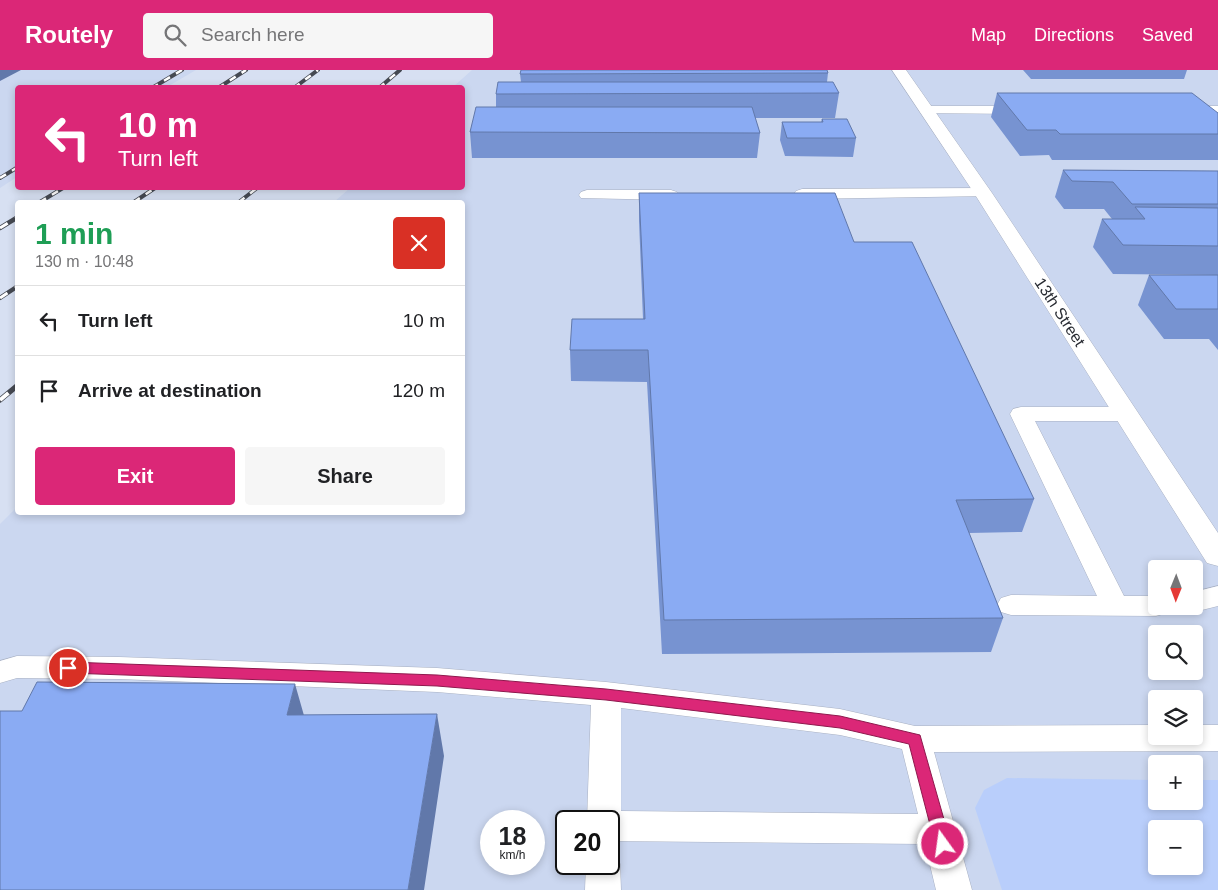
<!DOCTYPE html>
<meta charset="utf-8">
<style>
:root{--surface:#fff;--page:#f6f6f6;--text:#202124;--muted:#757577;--line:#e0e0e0;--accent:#db2777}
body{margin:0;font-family:Helvetica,sans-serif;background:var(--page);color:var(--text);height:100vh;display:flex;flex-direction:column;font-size:19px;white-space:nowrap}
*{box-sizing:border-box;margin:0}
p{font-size:16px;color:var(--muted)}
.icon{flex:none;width:28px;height:28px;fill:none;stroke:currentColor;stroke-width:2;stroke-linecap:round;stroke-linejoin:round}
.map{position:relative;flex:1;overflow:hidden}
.side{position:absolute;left:15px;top:130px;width:450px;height:315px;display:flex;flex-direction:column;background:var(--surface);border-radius:5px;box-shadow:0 2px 8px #0003}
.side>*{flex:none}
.hud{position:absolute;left:15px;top:15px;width:450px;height:105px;border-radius:5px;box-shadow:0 2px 8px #0003;background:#db2777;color:#fff;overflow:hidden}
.needle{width:32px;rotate:181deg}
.buttons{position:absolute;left:1148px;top:490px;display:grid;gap:10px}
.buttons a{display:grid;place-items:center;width:55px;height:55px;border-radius:5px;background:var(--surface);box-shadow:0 2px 8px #0003;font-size:25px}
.speed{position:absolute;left:480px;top:740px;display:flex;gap:10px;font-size:25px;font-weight:700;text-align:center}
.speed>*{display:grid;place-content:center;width:65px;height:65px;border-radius:50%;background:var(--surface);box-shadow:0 2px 8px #0003;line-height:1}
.speed small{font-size:12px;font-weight:400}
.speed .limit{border:2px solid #111;border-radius:8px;background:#fff;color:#111}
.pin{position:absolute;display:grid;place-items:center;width:42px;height:42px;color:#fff;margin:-21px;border:2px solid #fff;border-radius:50%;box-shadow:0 1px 5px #0007}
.me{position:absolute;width:55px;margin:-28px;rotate:346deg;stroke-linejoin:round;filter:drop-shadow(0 0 4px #0008)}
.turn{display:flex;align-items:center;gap:18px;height:105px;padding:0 20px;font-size:22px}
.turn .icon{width:65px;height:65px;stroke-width:2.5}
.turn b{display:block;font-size:35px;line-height:42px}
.round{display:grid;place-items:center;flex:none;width:52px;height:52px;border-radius:5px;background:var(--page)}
.headline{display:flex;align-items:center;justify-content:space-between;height:85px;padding:0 20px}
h1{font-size:30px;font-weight:600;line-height:38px;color:#1e9e55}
.primary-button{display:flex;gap:10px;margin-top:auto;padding:10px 20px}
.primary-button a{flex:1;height:58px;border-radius:5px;background:var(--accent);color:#fff;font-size:20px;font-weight:600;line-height:58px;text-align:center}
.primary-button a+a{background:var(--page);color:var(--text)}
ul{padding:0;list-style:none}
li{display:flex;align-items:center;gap:15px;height:70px;padding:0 20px;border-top:1px solid var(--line)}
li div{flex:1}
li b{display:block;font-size:19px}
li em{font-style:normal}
header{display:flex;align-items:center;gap:30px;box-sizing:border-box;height:70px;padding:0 25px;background:var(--accent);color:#fff}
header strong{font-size:24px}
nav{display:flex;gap:28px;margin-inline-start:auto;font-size:18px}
.search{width:350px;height:45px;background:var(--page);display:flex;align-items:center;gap:12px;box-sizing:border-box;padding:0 18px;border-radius:5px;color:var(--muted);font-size:19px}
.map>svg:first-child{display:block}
.built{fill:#cbd7f0;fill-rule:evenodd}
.green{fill:#b9cefb;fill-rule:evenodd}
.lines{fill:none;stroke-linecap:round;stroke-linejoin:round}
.lane-casing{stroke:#a8b0c2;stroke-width:1}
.street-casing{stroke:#a8b0c2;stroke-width:1}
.lane{fill:#fff;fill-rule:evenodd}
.street{fill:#fff;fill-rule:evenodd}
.rail-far2-casing{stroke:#454952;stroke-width:4}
.rail-far1-casing{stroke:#454952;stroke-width:4.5}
.rail-casing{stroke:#454952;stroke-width:5.5}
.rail-far2{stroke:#fff;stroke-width:2.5;stroke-dasharray:7;stroke-linecap:butt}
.rail-far1{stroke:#fff;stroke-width:3;stroke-dasharray:9;stroke-linecap:butt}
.rail{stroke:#fff;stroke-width:4;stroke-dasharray:11;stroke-linecap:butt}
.wall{fill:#7793d1}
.shaded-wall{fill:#6178aa}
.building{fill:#8aabf3;stroke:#6178aa}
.route{fill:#db2777;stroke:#8e194d}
.labels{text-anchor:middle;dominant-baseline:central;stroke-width:4;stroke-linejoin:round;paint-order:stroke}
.street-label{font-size:16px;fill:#292c33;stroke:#fff}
</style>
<header>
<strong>Routely</strong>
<div class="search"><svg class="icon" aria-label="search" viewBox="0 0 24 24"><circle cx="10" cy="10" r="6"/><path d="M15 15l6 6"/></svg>Search here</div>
<nav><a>Map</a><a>Directions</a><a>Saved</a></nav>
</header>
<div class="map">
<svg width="1218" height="820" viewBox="0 0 1218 820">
<rect width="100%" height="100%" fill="#d7e0f2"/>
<!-- built -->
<path class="built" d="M 0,0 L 196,0 L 167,17 L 18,18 L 17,107 L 0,118 Z
M 472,0 L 1218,0 L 1218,820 L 0,820 L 0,454 L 17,437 L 18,442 L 462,442 L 462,132 L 334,132 L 350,118 L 462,118 L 462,18 L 453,17 ZM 1156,499 L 1194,499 L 1194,536 L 1156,536 ZM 1156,564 L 1194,564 L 1194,601 L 1156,601 ZM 1156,629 L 1194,629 L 1194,666 L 1156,666 ZM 1156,694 L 1194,694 L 1194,731 L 1156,731 ZM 491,751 L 534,751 L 534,794 L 491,794 ZM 566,751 L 609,751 L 609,794 L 566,794 ZM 1156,759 L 1194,759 L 1194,796 L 1156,796 Z"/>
<!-- green -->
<path class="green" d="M 1007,708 L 1156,710 L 1156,731 L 1194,731 L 1194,710 L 1218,710 L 1218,820 L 1002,820 L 975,738 L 984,720 ZM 1156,759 L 1194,759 L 1194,796 L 1156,796 Z"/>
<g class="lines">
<defs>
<path id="lane" d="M 926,36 L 1025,36 L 1032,40 L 1025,44 L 921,43 L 919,40 L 921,37 Z
M 1181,36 L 1218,36 L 1218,44 L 1176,43 L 1174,40 L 1176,37 Z
M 983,118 L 989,120 L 991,123 L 989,126 L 802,129 L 796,127 L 794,124 L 796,121 L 802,119 Z
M 587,120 L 671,120 L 677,122 L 679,125 L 677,128 L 671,130 L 581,128 L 579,125 L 581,122 Z
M 1021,337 L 1126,337 L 1134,339 L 1137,344 L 1134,349 L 1126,351 L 1035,351 L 1124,526 L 1156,526 L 1156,536 L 1169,536 L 1166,543 L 1156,546 L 1011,545 L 1001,542 L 997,535 L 1001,528 L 1011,525 L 1097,526 L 1010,344 L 1013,339 Z
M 1218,516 L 1218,536 L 1194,542 L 1184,539 L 1183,536 L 1194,536 L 1194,522 Z
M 17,586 L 119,587 L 437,598 L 606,612 L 840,639 L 915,656 L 1156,655 L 1156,666 L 1194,666 L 1194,655 L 1218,655 L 1218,681 L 934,682 L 972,820 L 936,820 L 925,774 L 609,771 L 609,751 L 587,751 L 591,635 L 437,622 L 119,609 L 17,608 L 0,613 L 0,591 ZM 621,638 L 840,665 L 902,679 L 918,744 L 621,741 Z
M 609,780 L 615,783 L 620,794 L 621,820 L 585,820 L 586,794 L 609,794 Z"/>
<path id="street" d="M 892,0 L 906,0 L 992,123 L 1218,463 L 1218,496 L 1207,493 L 974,123 Z"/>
</defs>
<!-- lane casing -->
<use href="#lane" class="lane-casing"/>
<!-- street casing -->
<use href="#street" class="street-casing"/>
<!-- lane -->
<use href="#lane" class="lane"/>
<!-- street -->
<use href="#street" class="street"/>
<defs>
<path id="rail-far2" d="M 152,18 L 182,0
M 218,18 L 246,0
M 294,18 L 318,0
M 379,18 L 400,0
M 0,108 L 18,97
M 40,132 L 63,118
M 134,132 L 155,118
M 239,132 L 257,118"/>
<path id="rail-far1" d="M 0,158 L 18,147
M 0,228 L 18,216"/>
<path id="rail" d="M 0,330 L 18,315"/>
</defs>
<!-- rail-far2 casing -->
<use href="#rail-far2" class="rail-far2-casing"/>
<!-- rail-far1 casing -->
<use href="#rail-far1" class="rail-far1-casing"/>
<!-- rail casing -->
<use href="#rail" class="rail-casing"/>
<!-- rail-far2 -->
<use href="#rail-far2" class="rail-far2"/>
<!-- rail-far1 -->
<use href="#rail-far1" class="rail-far1"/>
<!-- rail -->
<use href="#rail" class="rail"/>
</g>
<!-- wall -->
<path class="wall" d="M 1023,0 L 1187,0 L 1184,9 L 1031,9 Z
M 828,3 L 827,12 L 839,23 L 835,48 L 755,48 L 760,63 L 757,88 L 472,88 L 470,62 L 496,37 L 496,24 L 521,12 L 520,4 Z
M 997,23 L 1218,43 L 1218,90 L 1052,90 L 1049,85 L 1020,86 L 991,47 Z
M 822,49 L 856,68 L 853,87 L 785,86 L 780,70 L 782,52 L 821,52 Z
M 1063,100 L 1218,101 L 1218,205 L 1113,204 L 1093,177 L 1102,149 L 1112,149 L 1104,139 L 1064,139 L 1055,127 Z
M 639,123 L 854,172 L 1034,429 L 1022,462 L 969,463 L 1003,548 L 991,582 L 662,584 L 647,312 L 571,311 L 570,280 L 643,249 L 639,151 Z
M 1149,205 L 1218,205 L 1218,280 L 1209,269 L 1164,269 L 1138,235 Z"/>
<!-- shaded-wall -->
<path class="shaded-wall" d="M 0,0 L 21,0 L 0,11 Z
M 295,614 L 307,656 L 287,645 Z
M 437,644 L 444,686 L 424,820 L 408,820 Z"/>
<!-- building -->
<path class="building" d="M 521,0 L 827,0 L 828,3 L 520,4 Z
M 498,12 L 833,12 L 839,23 L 496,24 Z
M 997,23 L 1192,23 L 1218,43 L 1218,64 L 1060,64 L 1056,60 L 1027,60 Z
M 476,37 L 752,37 L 760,63 L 470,62 Z
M 822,49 L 847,49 L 856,68 L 787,68 L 782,52 L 823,52 Z
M 1063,100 L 1218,101 L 1218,134 L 1132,134 L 1113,112 L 1072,111 Z
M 639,123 L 835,123 L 854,172 L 912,172 L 1034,429 L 956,430 L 1003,548 L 664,550 L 648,280 L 570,280 L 572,249 L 645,249 Z
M 1135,137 L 1218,138 L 1218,176 L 1123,175 L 1102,149 L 1145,149 Z
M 1149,205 L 1218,205 L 1218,239 L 1176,239 Z
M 37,612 L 295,614 L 287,645 L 437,644 L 408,820 L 0,820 L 0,641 L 22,641 Z"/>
<!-- route -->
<path class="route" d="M 68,592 L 437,605 L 606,619 L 840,646 L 920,665 L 951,774 L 949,780 L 943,782 L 937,780 L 935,774 L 909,674 L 840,658 L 606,630 L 437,616 L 68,603 L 63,601 L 61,598 L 63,594 Z"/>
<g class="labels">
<!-- street labels -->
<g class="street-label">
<text transform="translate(1060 242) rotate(57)">13th Street</text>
</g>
</g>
</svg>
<div class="buttons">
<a><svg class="needle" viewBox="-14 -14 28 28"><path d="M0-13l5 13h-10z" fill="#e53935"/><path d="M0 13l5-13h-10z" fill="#757577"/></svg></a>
<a><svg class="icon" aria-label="search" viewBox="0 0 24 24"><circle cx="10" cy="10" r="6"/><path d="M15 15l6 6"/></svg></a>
<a><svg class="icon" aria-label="layers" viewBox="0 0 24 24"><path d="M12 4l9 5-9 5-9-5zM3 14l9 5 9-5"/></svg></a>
<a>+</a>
<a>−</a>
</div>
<div class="speed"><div>18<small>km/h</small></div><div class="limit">20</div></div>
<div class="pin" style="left:68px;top:598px;background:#d93025"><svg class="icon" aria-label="arrive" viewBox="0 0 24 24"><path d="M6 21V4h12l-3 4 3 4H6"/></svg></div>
<svg class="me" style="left:943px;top:774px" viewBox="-20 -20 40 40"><circle r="17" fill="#db2777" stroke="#fff" stroke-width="3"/><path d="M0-11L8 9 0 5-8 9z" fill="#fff"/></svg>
<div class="hud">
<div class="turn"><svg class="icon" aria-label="left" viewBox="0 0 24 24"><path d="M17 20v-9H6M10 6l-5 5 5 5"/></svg><div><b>10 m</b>Turn left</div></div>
</div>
<section class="side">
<div class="headline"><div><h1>1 min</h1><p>130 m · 10:48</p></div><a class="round" style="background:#d93025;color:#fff"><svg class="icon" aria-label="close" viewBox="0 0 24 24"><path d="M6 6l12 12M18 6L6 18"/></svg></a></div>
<ul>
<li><svg class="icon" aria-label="left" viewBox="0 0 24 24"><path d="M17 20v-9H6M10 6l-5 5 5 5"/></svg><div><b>Turn left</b></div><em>10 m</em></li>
<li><svg class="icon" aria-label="arrive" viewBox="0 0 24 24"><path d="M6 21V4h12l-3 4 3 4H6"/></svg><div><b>Arrive at destination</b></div><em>120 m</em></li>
</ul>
<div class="primary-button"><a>Exit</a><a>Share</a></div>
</section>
</div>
